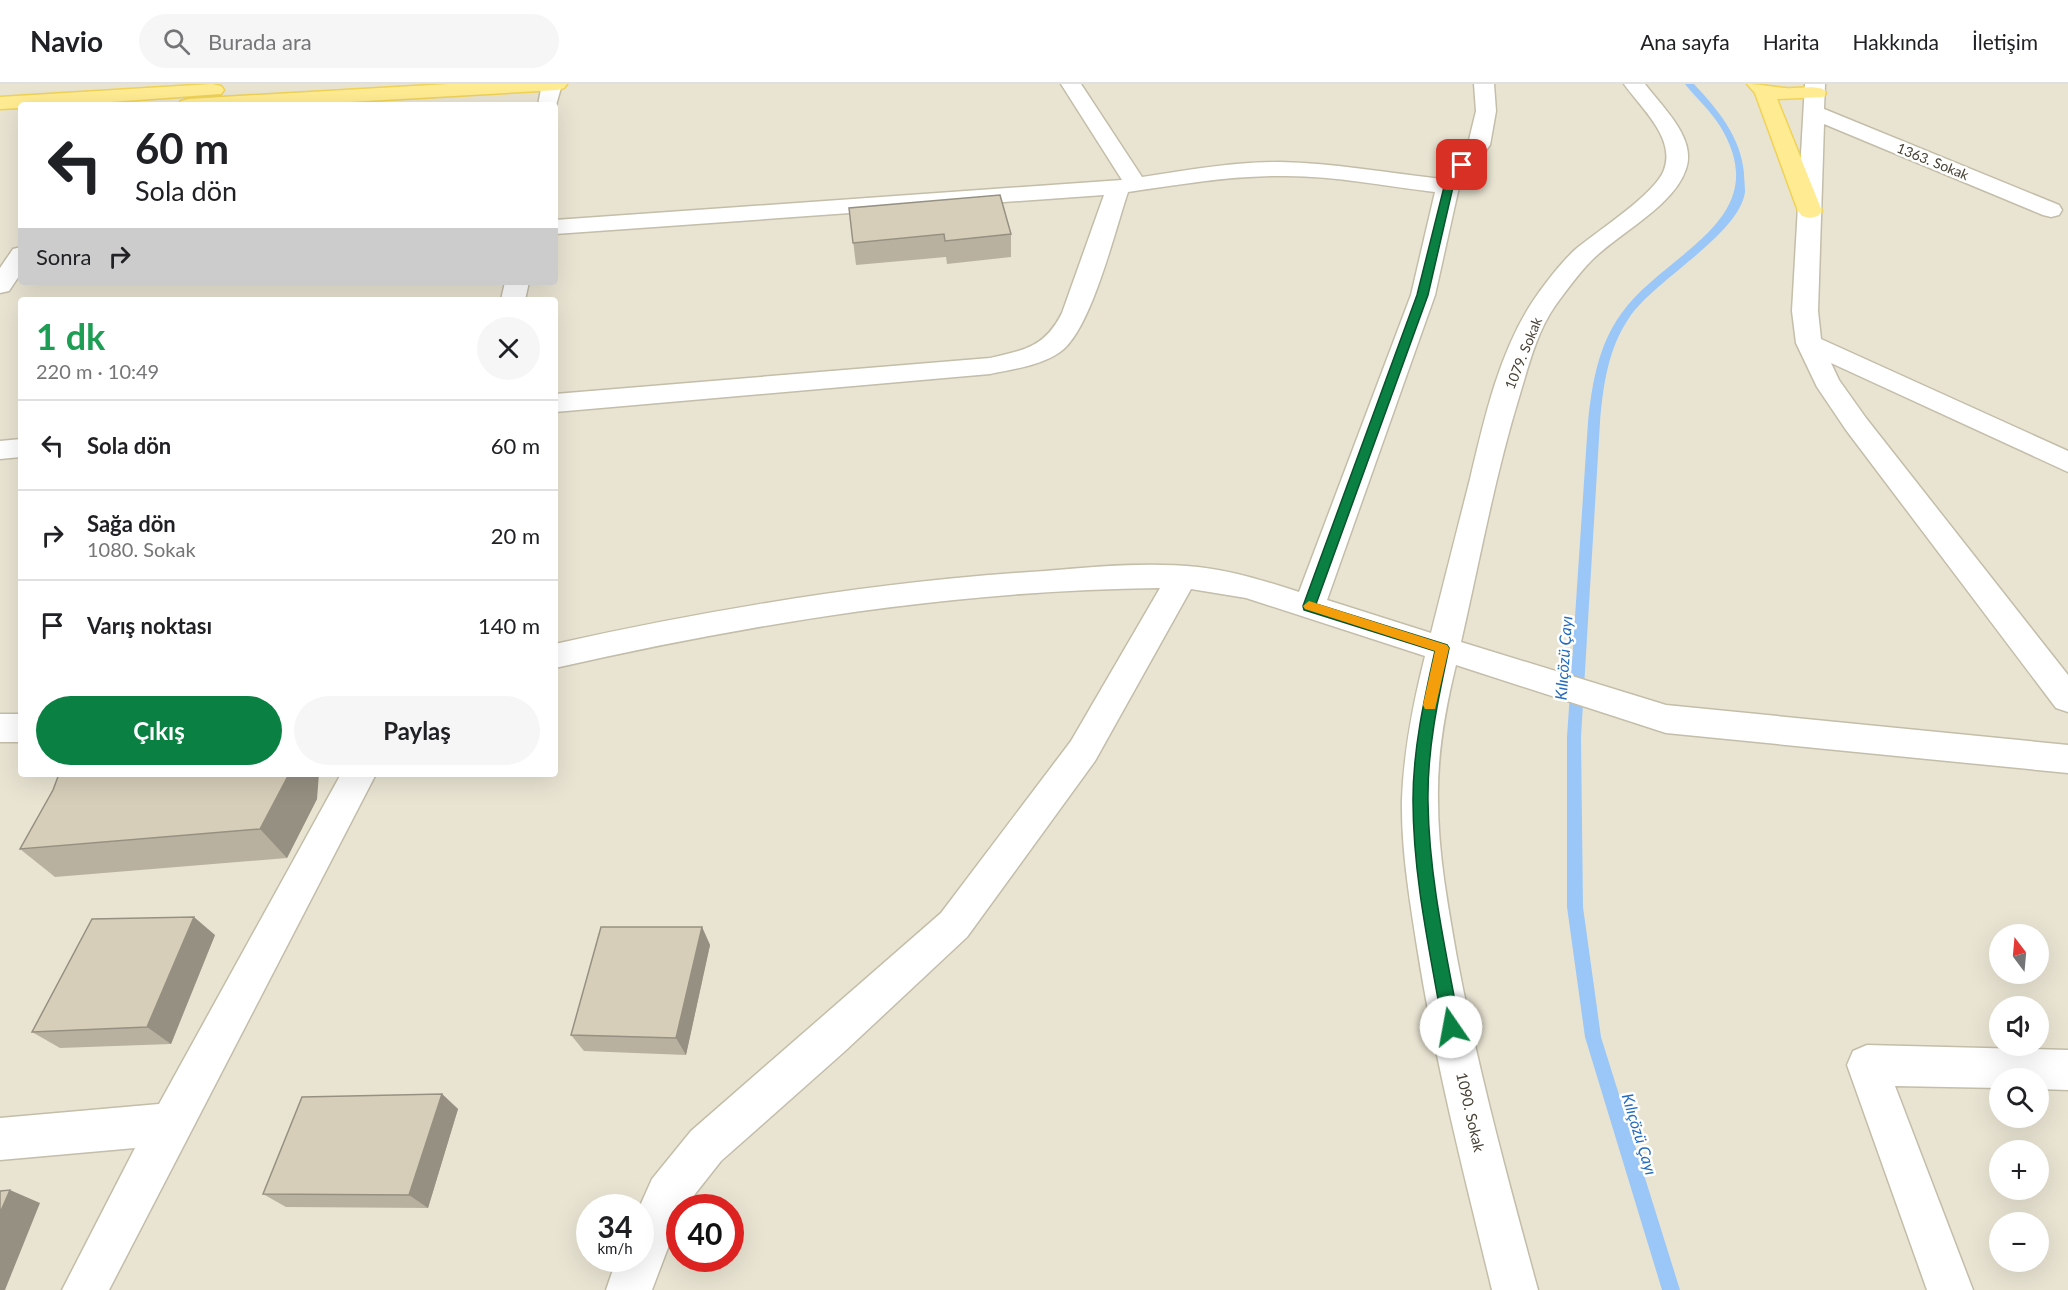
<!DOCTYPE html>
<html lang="tr">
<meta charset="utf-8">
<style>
:root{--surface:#fff;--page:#f6f6f6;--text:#202124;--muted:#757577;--line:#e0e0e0;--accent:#0b8043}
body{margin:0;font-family:Lato,sans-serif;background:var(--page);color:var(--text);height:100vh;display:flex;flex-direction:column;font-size:22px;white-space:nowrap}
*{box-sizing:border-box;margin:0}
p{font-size:20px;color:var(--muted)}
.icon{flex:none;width:33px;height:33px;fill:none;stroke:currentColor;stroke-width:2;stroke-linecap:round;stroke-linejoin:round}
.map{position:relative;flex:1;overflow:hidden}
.sheet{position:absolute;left:18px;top:213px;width:540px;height:480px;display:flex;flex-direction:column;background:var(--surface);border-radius:6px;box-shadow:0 6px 24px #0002}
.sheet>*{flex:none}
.banner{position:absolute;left:18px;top:18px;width:540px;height:183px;border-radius:6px;box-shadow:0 6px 24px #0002;background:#fff;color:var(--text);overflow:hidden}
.needle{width:39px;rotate:344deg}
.buttons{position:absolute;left:1989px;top:840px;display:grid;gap:12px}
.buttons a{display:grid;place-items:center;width:60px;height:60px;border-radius:50%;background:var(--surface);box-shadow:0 6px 24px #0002;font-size:30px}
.speed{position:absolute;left:576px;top:1110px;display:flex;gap:12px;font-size:30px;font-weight:700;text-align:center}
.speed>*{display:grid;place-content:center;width:78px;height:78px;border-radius:50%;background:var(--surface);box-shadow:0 6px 24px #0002;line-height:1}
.speed small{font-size:15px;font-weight:400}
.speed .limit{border:9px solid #d22;background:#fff;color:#111}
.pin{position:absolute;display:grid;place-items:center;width:51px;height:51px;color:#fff;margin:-26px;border-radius:12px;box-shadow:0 3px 9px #0006}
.me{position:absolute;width:66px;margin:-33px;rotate:348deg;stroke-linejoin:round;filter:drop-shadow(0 0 4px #0008)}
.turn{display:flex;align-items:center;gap:21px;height:126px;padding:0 18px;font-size:27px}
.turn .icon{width:78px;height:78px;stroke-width:2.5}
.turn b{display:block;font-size:42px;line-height:51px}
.then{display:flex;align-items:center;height:57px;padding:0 18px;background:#0003;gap:12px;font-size:22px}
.round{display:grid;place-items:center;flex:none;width:63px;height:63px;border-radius:32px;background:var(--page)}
.head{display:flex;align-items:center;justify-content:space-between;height:102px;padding:0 18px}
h1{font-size:36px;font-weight:700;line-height:45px;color:#1e9e55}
.cta{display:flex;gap:12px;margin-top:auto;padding:12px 18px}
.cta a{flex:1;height:69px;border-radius:36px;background:var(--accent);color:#fff;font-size:24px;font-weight:700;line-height:69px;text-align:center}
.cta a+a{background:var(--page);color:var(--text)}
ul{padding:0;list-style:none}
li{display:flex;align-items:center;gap:18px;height:90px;padding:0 18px;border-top:2px solid var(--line)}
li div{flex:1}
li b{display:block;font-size:22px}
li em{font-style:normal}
header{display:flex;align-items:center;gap:36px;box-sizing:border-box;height:84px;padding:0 30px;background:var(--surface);border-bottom:2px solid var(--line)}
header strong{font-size:28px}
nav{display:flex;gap:33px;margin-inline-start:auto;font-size:21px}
.search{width:420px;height:54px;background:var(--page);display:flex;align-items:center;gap:15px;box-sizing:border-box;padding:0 21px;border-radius:33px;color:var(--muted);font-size:22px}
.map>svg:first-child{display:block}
.residential{fill:#e9e4d2;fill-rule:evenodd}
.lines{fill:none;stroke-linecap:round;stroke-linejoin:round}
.stream{fill:#9ac7f7;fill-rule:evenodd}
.minor-casing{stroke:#c3bda9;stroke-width:3}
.major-casing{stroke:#efd257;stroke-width:3}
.minor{fill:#fff;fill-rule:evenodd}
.major{fill:#ffec92;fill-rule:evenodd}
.wall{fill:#b9b19f}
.shaded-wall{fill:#969082}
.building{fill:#d7ceb9;stroke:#969082;stroke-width:1.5}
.route{fill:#0b8043;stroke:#07532c;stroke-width:1.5}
.slow{fill:#f59e0b}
.labels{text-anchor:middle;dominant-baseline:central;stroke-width:5;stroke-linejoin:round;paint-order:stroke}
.far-street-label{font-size:14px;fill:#474134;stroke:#fff}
.street-label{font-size:15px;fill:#474134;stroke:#fff}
.water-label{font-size:16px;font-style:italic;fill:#226bbd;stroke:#fff}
</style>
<header>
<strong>Navio</strong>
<div class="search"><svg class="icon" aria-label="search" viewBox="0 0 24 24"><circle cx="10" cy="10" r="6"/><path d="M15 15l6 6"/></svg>Burada ara</div>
<nav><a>Ana sayfa</a><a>Harita</a><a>Hakkında</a><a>İletişim</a></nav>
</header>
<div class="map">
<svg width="2068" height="1206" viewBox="0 0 2068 1206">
<rect width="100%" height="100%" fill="#f4f1e4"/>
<!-- residential -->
<path class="residential" d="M 0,0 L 2068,0 L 2068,1206 L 0,1206 ZM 21,21 L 555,21 L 555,198 L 21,198 ZM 21,216 L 555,216 L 555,690 L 21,690 ZM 2000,850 L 2038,850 L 2038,890 L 2000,890 ZM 2000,922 L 2038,922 L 2038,962 L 2000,962 ZM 2000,994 L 2038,994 L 2038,1034 L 2000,1034 ZM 2000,1066 L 2038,1066 L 2038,1106 L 2000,1106 ZM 590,1124 L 640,1124 L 640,1174 L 590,1174 ZM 680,1124 L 730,1124 L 730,1174 L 680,1174 ZM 2000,1138 L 2038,1138 L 2038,1178 L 2000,1178 Z"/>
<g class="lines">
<!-- stream -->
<path class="stream" d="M 1685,0 L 1694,0 C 1718,26 1741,53 1744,89 C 1744,95 1745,102 1745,108 C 1739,151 1654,196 1629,234 C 1608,265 1603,302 1600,338 L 1581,653 L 1583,823 L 1601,953 L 1680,1206 L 1662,1206 L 1585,953 L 1567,823 L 1567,653 L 1588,338 C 1592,300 1598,262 1621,230 C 1664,168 1778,137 1720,42 C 1710,26 1696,14 1685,0 Z"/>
<defs>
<path id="minor" d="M 542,0 L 562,0 L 555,25 L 555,21 L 538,21 Z
M 1061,0 L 1081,0 L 1142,93 C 1188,86 1234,78 1280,78 C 1334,79 1388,89 1442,95 L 1468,60 L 1476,27 L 1474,0 L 1494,0 L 1496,27 L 1490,61 L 1459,103 L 1435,211 L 1327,516 L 1431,549 C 1444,497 1457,446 1470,395 C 1484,336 1498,272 1531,220 C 1542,203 1562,177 1577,164 C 1599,146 1655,110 1664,86 C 1676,54 1641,24 1624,0 L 1645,0 C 1662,23 1697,54 1686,85 C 1674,122 1619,149 1592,176 C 1579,189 1566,207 1555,222 C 1537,248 1529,280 1520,310 C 1495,391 1480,475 1461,558 L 1666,621 L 2068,661 L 2068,689 L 1666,649 L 1456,581 C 1445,626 1437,670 1438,716 C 1438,770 1448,822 1457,874 C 1478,986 1508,1096 1538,1206 L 1492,1206 C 1465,1094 1436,982 1418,869 C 1410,818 1401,766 1402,715 C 1404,665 1413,620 1425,572 L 1246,514 L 1191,505 L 1095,677 L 967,853 L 844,968 L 721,1077 L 684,1124 L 680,1124 L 680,1132 L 652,1206 L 606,1206 L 617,1174 L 640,1174 L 639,1124 L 652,1095 L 691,1047 L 941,829 L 1071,657 L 1160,504 C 957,506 753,539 555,584 L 555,560 C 712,525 870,499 1030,488 C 1085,484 1143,477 1198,483 C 1233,487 1265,497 1299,508 L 1411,211 L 1435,108 C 1384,102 1331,91 1279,92 C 1228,92 1178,101 1128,108 C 1115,146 1091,247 1060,268 C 1040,282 1013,285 990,290 L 555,328 L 555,310 L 990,274 C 1025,266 1045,263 1062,229 L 1104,111 L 555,150 L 555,136 L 1122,96 Z
M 1805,0 L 1825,0 L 1824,25 L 2059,121 L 2062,126 L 2059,131 L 2051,133 L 2043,131 L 1824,40 L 1818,227 L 1821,255 L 2068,367 L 2068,388 L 1831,279 L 1839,296 L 1866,334 L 2068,591 L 2068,628 L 2056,624 L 1846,346 L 1817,303 L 1796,259 L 1792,227 Z
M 21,163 L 21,189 L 9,207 L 0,209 L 0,184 L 13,165 Z
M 505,198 L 529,198 L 525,216 L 501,216 Z
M 21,355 L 21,373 L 0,375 L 0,357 Z
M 0,630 L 21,630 L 21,658 L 0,658 Z
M 341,690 L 376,690 L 109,1206 L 62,1206 L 135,1064 L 0,1076 L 0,1034 L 159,1020 Z
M 1867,961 L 2068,966 L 2068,1006 L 2038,1005 L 2038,994 L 2000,994 L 2000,1004 L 1895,1002 L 1973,1206 L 1927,1206 L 1847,981 L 1853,967 Z"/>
<path id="major" d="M 212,0 L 221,2 L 224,6 L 221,10 L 69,21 L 21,21 L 21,24 L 0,25 L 0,13 Z
M 449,0 L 567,0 L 564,4 L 557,6 L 297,21 L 178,21 L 181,17 L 188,15 Z
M 1747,0 C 1761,0 1771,3 1785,4 C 1798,5 1811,1 1823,5 L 1826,9 L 1823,13 L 1777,15 L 1822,127 L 1818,132 L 1810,134 L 1802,132 L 1798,127 L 1755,9 Z"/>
</defs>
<!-- minor casing -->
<use href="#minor" class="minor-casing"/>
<!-- major casing -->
<use href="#major" class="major-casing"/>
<!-- minor -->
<use href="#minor" class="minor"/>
<!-- major -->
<use href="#major" class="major"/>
</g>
<!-- wall -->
<path class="wall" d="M 849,124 L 1011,150 L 1011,173 L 947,180 L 946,173 L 856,181 Z
M 317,715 L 287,774 L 55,793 L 20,765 Z
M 702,843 L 710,861 L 686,971 L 584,967 L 571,951 Z
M 215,851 L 171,960 L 60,964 L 32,948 Z
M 442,1010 L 458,1025 L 428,1124 L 286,1123 L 263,1110 Z"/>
<!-- shaded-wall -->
<path class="shaded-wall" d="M 289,690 L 319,690 L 317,715 L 287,774 L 260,745 Z
M 194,833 L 215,851 L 171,960 L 147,943 Z
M 702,843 L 710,861 L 686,971 L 676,954 Z
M 442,1010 L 458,1025 L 428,1124 L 409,1111 Z
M 10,1106 L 40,1119 L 5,1206 L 0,1206 L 0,1129 Z"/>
<!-- building -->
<path class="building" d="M 1000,111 L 1011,150 L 945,157 L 944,150 L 853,159 L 849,124 Z
M 59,690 L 289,690 L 260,745 L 20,765 L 53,706 Z
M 194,833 L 147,943 L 32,948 L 92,835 Z
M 601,843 L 702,843 L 676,954 L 571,951 Z
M 442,1010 L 409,1111 L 263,1110 L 302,1013 Z
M 10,1106 L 0,1129 L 0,1107 Z"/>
<!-- route -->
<path class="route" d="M 1459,79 L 1466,81 L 1453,103 L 1428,211 L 1316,520 L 1447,561 L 1449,564 C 1438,615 1427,666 1428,718 C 1429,794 1446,868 1460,943 L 1457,949 L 1451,951 L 1446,949 L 1443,943 C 1430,868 1413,793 1413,716 C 1413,665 1424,616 1435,567 L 1304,526 L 1303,522 L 1417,211 L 1444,103 Z"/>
<!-- slow -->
<path class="slow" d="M 1309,517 L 1447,561 L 1449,564 L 1435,625 L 1425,625 L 1423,621 L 1435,567 L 1305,525 L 1303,522 Z"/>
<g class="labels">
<!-- far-street labels -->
<g class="far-street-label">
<text transform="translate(1933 77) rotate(22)">1363. Sokak</text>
<text transform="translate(1523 269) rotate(-68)">1079. Sokak</text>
</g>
<!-- street labels -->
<g class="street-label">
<text transform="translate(1471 1028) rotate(77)">1090. Sokak</text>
</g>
<!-- water labels -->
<g class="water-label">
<text transform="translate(1563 574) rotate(-86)">Kılıçözü Çayı</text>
<text transform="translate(1640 1050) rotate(73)">Kılıçözü Çayı</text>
</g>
</g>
</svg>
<div class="buttons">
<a><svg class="needle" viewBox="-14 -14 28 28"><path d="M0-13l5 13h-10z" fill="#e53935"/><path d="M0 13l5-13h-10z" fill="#757577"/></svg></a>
<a><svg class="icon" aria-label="sound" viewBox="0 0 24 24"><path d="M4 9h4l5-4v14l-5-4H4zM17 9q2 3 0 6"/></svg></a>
<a><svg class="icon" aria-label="search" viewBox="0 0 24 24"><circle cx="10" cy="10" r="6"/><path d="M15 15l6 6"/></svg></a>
<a>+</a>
<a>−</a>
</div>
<div class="speed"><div>34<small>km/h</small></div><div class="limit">40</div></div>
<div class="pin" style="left:1462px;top:81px;background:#d93025"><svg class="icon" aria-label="arrive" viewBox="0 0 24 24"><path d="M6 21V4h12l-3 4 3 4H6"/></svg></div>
<svg class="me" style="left:1451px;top:943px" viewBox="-20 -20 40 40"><circle r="19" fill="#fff"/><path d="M0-13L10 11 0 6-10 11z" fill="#0b8043"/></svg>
<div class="banner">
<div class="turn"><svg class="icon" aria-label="left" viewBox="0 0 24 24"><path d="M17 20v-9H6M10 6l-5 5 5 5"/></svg><div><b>60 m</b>Sola dön</div></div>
<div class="then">Sonra<svg class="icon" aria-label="right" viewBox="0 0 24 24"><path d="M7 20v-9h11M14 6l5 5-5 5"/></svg></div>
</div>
<section class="sheet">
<div class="head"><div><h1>1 dk</h1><p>220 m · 10:49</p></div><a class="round"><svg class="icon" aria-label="close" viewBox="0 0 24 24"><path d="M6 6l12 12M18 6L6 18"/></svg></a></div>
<ul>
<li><svg class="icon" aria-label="left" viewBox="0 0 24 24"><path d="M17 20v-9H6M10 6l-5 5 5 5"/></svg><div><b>Sola dön</b></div><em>60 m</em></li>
<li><svg class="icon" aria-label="right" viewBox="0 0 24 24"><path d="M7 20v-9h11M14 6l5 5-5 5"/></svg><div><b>Sağa dön</b><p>1080. Sokak</p></div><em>20 m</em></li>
<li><svg class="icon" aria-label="arrive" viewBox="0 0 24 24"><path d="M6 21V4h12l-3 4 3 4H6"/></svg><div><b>Varış noktası</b></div><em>140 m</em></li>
</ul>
<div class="cta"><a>Çıkış</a><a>Paylaş</a></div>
</section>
</div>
